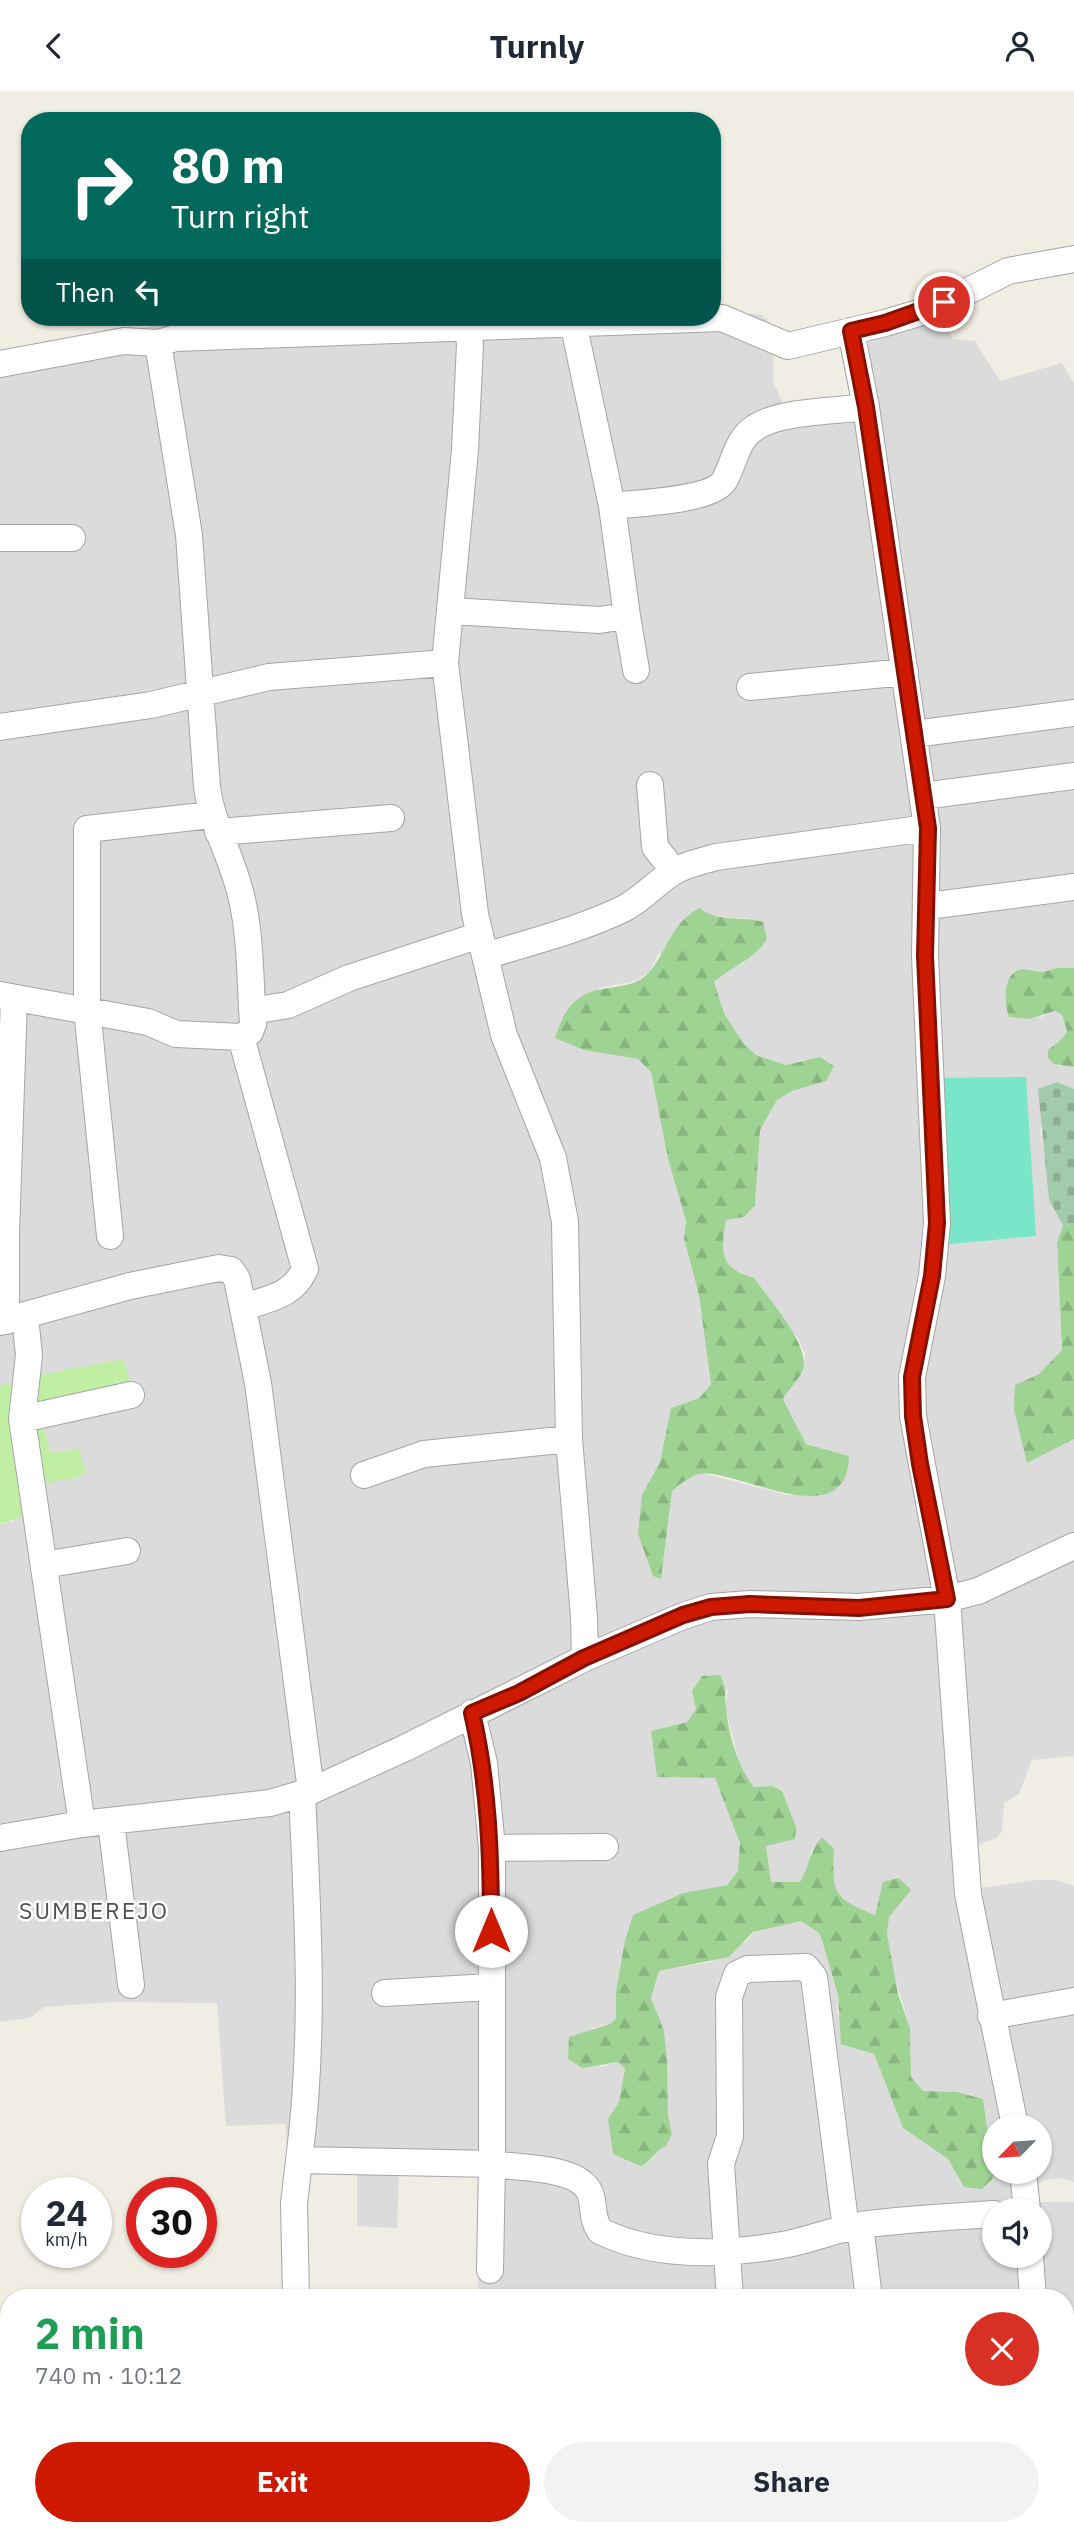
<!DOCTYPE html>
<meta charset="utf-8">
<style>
:root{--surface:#fff;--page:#f2f2f3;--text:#1f2937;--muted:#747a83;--accent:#cc1900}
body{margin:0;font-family:"IBM Plex Sans",sans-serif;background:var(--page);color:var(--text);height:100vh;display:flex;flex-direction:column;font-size:26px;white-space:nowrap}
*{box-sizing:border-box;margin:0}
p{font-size:23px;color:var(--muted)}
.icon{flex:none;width:38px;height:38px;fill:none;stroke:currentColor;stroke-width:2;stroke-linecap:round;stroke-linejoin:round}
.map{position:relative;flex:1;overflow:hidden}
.details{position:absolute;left:0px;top:2198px;width:1074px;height:247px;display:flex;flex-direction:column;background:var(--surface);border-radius:28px 28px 0 0;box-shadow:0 2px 5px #0004}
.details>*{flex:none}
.hud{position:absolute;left:21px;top:21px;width:700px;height:214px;border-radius:28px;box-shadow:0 2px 5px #0004;background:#00695c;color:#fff;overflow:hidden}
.needle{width:46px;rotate:245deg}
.controls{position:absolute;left:982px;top:2023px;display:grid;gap:14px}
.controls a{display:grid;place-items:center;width:70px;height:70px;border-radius:50%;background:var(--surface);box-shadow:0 2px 5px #0004;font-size:35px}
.speed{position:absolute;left:21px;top:2086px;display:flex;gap:14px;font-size:35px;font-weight:700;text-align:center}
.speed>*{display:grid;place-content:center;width:91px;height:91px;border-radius:50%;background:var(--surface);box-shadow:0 2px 5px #0004;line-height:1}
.speed small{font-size:18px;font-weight:400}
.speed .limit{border:10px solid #d22;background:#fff;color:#111}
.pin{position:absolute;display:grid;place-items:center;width:60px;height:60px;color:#fff;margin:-30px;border:4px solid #fff;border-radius:50%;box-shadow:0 2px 7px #0007}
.me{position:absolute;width:77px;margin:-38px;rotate:0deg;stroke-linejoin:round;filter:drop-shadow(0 0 5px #0008)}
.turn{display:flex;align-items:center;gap:24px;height:147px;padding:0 35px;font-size:32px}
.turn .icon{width:91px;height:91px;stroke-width:2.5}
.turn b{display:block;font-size:49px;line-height:60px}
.then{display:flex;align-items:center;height:66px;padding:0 35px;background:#0003;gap:14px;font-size:26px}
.round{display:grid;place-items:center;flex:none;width:74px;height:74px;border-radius:37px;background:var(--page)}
.overview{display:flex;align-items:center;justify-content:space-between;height:119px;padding:0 35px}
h1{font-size:42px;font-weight:700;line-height:52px;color:#1e9e55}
.primary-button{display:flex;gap:14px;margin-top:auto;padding:14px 35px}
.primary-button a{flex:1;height:80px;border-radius:42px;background:var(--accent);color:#fff;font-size:28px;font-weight:700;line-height:80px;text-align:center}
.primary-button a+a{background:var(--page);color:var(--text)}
header{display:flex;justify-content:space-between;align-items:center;height:91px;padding:0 35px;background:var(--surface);font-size:32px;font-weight:700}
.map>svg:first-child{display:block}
.residential{fill:#dcdbdb;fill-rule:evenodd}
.grass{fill:#c0efa4}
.forest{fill:url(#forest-firs)}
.cemetery{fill:url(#cemetery-stones)}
.pitch{fill:#7ae6c9}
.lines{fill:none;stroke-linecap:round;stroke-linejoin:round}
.minor-casing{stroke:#a5a5a5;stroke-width:28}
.minor{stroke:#fff;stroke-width:26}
.route-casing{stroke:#851000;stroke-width:18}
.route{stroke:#cc1900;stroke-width:12}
.labels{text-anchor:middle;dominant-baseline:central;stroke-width:5;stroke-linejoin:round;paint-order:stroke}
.quarter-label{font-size:23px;letter-spacing:2px;fill:#515151;stroke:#fff}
</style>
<header><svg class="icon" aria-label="back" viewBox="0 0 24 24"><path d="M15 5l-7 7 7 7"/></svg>Turnly<svg class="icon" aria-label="person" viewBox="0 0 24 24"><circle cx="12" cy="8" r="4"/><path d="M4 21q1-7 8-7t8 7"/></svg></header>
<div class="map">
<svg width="1074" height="2444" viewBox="0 0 1074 2444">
<defs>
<pattern id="forest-firs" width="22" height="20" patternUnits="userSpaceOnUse" patternTransform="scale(1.75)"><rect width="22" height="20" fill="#9fd394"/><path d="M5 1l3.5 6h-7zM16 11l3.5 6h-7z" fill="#88b57f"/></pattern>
<pattern id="cemetery-stones" width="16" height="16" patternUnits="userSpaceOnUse" patternTransform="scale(1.75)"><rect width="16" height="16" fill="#a2cbad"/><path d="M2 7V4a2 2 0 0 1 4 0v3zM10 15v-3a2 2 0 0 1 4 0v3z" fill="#8bae94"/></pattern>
</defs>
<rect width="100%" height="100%" fill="#f0ede3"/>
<!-- residential -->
<path class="residential" d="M 935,209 L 953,248 L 975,250 L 1000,290 L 1062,272 L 1074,292 L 1074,877 L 1040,881 L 1039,927 L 1055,920 L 1062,924 L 1067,940 L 1064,947 L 1049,959 L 1074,976 L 1074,998 L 1057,991 L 1040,1039 L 1048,1079 L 1049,1109 L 1063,1135 L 1057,1151 L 1062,1259 L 1039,1283 L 1015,1294 L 1070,1349 L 1074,1348 L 1074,1665 L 1032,1669 L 1019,1703 L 1004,1712 L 1002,1740 L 997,1746 L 975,1756 L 980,1797 L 1037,1789 L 1055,1789 L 1074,1795 L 1074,2091 L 1060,2087 L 1043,2089 L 1036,2096 L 1038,2111 L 1074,2111 L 1074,2444 L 390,2444 L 393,2436 L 1066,2436 L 1066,2207 L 478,2207 L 478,2085 L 399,2081 L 397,2137 L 357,2135 L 357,2083 L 289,2072 L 285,2033 L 226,2035 L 217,1912 L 114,1911 L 44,1916 L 29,1927 L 0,1931 L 0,1433 L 14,1430 L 22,1397 L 49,1391 L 68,1361 L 50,1362 L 42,1331 L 13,1292 L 0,1295 L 0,263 L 87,250 L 151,235 L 154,226 L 199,226 L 202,232 L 325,226 L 712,226 L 712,218 L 762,224 L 774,235 L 773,290 L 792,333 L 859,324 L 845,229 ZM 713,827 L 747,827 L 744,872 L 728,879 L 714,891 L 724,922 L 743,952 L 756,964 L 786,974 L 802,969 L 826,990 L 792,1000 L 777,1009 L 760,1039 L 755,1114 L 744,1126 L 725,1129 L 722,1151 L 725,1168 L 729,1176 L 798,1247 L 805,1263 L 803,1280 L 783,1308 L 806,1353 L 849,1365 L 823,1402 L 787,1404 L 702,1382 L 685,1389 L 672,1400 L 661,1487 L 642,1404 L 660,1371 L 671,1317 L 699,1307 L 711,1295 L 699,1204 L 684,1148 L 686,1130 L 668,1068 L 651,981 L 638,968 L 584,959 L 599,897 L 635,890 L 649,881 L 658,864 ZM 1025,987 L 1036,1145 L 943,1154 L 992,988 ZM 728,1599 L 725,1616 L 742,1682 L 754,1696 L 772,1695 L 794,1748 L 765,1755 L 771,1792 L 800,1791 L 809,1776 L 811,1759 L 834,1758 L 832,1795 L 842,1810 L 876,1825 L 878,1808 L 889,1826 L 887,1843 L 892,1876 L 910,1937 L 911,1986 L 923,2000 L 957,2001 L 983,2008 L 994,2086 L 964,2096 L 948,2068 L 903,2037 L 874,1963 L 837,1922 L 838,1904 L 819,1842 L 801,1830 L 753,1841 L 748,1849 L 712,1871 L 659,1880 L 651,1907 L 664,1941 L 668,2024 L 672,2043 L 648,2072 L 608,2028 L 619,2011 L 625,1977 L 619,1971 L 600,1976 L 592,1937 L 610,1933 L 616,1927 L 616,1901 L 625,1849 L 633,1824 L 683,1802 L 727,1794 L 738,1780 L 741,1762 L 736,1736 L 715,1687 L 657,1686 L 651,1640 L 687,1631 L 696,1617 L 692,1600 ZM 994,2035 L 1040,2035 L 1040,2081 L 994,2081 ZM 994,2119 L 1040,2119 L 1040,2165 L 994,2165 Z"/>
<!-- grass -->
<path class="grass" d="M 124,1268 L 135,1310 L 43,1331 L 50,1362 L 79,1358 L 86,1381 L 78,1386 L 22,1397 L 24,1425 L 0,1433 L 0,1295 L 34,1285 Z"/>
<!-- forest -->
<path class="forest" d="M 699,817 C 723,833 738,824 763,831 L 767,848 C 754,869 732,875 714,891 L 724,922 L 743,952 L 756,964 L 786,974 L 820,966 L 834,975 L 826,990 L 792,1000 L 777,1009 L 760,1039 L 755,1114 L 744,1126 L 726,1129 C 720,1160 720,1178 754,1187 C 768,1207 814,1258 802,1281 C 797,1291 788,1299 783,1308 L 806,1353 L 849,1365 C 847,1448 733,1375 699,1383 C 689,1386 680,1393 672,1400 L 661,1488 L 653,1485 L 638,1443 L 642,1404 L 660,1371 L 671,1317 L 699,1307 L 711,1294 L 699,1204 L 684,1148 L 686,1130 L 668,1068 L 651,981 L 638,968 L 584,959 L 555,947 C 576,875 623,912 650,880 C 669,857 670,834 699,817 Z
M 1057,877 L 1074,877 L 1074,976 L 1054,973 L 1048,967 L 1048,959 L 1063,947 L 1067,940 L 1062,924 L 1055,920 L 1029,928 L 1009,926 C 1004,912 1002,880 1023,878 C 1029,878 1035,881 1040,881 C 1046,881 1052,878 1057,877 Z
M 1074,1132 L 1074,1348 L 1027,1372 L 1014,1319 L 1015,1294 L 1039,1283 L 1062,1259 L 1057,1151 L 1063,1135 Z
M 720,1584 C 728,1600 724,1601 726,1616 C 728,1642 738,1677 754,1696 L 772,1695 L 782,1700 L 796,1736 L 795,1748 L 766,1755 L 771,1791 L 800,1791 C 809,1775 810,1760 822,1746 L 834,1758 C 832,1803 833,1807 875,1824 L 883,1791 L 899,1787 L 911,1799 L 889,1826 L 887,1843 L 898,1903 L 910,1937 L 911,1986 L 923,2000 L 957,2001 L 983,2008 L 994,2086 L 982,2098 L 964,2096 L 948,2068 L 903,2037 L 874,1963 L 841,1953 L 838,1904 L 822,1850 L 819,1842 L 801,1830 L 753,1841 L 729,1866 L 659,1880 L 651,1907 L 664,1940 L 667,1969 L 668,2024 L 672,2043 L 666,2055 C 655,2059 652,2070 641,2075 L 613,2063 L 608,2028 L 619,2011 L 625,1977 L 618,1971 L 582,1977 L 568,1968 L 569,1946 L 610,1933 L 616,1927 L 616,1901 L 625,1849 L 633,1824 L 683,1802 L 727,1794 L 738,1780 L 740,1752 L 715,1687 L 657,1686 L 651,1640 L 687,1631 L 696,1618 L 692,1600 L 702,1585 Z"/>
<!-- cemetery -->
<path class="cemetery" d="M 1057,991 L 1074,998 L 1074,1132 L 1063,1135 L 1049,1109 L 1038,998 Z"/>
<!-- pitch -->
<path class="pitch" d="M 1026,986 L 1036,1145 L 943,1154 L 935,987 Z"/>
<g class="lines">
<defs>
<path id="minor" d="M 467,234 L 470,253 L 465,359 L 445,572 L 475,823 L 504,944 L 553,1067 L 565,1131 L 569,1348 L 584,1526 L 585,1567
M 851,240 L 866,316 L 927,737 L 925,865 L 937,1132 L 932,1185 L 912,1286 L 913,1325 L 947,1508 L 968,1803 L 1015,2035
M 158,252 L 176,247 L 722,227 L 788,255 L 885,232 L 932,218 L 1008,180 L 1074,168
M 0,273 L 124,250 L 158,252 L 189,444 L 207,696 C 212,734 232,766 241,804 C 251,844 250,891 253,933 L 250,941 L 241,946 L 176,943 L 148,931 L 0,904
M 612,415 C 636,412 711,410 724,390 C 735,371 736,348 756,336 C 780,320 837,320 866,316
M 0,447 L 72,447
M 451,520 L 599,529 L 627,525 L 612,415 L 573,231
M 627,525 L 636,579
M 750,596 L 905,581
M 0,636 L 151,614 L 269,586 L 445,572
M 914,643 L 1074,622
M 650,694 L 655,756 L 674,780
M 923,705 L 1074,685
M 218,741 L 391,727
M 928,815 L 1074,796
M 485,865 C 531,851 579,839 623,818 C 643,808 656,791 675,780 C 687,773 703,770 716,766 L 927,737
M 252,920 L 288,914 L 349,887 L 480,844
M 241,946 L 305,1178 C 293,1205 270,1207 244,1216
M 110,1145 L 87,918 L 87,738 L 211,724
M 25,1226 L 29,1264 L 22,1328 L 82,1733
M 6,1230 L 6,1142 L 14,907
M 0,1231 L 130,1195 L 219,1177 L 231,1179 L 237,1188 L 258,1292 L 311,1700
M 22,1328 L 131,1304
M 364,1384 L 424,1363 L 569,1348
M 44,1474 L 127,1460
M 302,1703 C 308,1826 315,1947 299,2069 L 492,2073 L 492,1757 L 484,1672 L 472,1622
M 111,1731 L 131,1894
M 0,1747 L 82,1733 L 270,1712 L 311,1700 L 405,1657 L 585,1567 L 683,1525 L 711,1516 L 750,1513 L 859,1516 L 947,1508 L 978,1500 L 1074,1455
M 492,1757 L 605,1756
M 385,1902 L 490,1896
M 991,1925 L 1074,1910
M 1023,2081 L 1027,2119
M 860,2135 L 869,2207
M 1030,2165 L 1033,2207
M 490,2179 L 492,2073 C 517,2077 579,2075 590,2102 C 595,2115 591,2127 600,2140 C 657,2168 727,2164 788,2153 C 813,2148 836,2138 861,2134 C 905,2128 950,2126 994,2123
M 296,2207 L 294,2113 L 299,2069
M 730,2207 L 721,2073 L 730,2045 L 729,1906 L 737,1883 L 748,1878 L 806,1876 L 814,1886 L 846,2138
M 1066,2337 L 1074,2336
M 1066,2392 L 1074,2428
M 317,2436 L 318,2444
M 481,2436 L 496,2444
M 744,2439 L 811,2436"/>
</defs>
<!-- minor casing -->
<use href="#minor" class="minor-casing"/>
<!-- minor -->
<use href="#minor" class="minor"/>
</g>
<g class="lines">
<defs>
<path id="route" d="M 491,1840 C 491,1766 489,1695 472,1622 L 519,1602 L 584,1567 L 683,1524 L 711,1516 L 750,1513 L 859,1517 L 947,1508 L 920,1373 L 913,1325 L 912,1286 L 932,1185 L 937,1132 L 925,865 L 928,737 L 866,316 L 851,240 L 885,232 L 944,211"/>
</defs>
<!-- route casing -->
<use href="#route" class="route-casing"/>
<!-- route -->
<use href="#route" class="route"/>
</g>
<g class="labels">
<!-- quarter labels -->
<g class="quarter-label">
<text x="94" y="1819">SUMBEREJO</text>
</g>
</g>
</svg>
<div class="controls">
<a><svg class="needle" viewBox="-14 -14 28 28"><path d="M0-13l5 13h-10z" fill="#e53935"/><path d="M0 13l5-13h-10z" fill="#747a83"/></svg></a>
<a><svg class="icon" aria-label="sound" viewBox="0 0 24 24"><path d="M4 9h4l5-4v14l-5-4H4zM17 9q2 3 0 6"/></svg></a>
</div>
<div class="speed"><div>24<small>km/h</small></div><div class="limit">30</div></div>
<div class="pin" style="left:944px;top:211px;background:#d93025"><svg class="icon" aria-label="arrive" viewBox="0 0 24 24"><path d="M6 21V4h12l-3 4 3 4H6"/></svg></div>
<svg class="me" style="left:491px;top:1840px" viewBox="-20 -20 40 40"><circle r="19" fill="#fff"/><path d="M0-13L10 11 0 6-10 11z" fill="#cc1900"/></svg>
<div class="hud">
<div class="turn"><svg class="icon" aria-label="right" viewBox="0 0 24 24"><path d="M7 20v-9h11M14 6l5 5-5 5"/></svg><div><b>80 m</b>Turn right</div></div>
<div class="then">Then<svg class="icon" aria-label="left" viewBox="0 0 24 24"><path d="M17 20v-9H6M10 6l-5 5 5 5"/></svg></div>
</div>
<section class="details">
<div class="overview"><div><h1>2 min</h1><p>740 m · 10:12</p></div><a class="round" style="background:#d93025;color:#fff"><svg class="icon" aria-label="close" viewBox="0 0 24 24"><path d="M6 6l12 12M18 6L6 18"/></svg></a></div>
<div class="primary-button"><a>Exit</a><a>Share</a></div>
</section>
</div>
